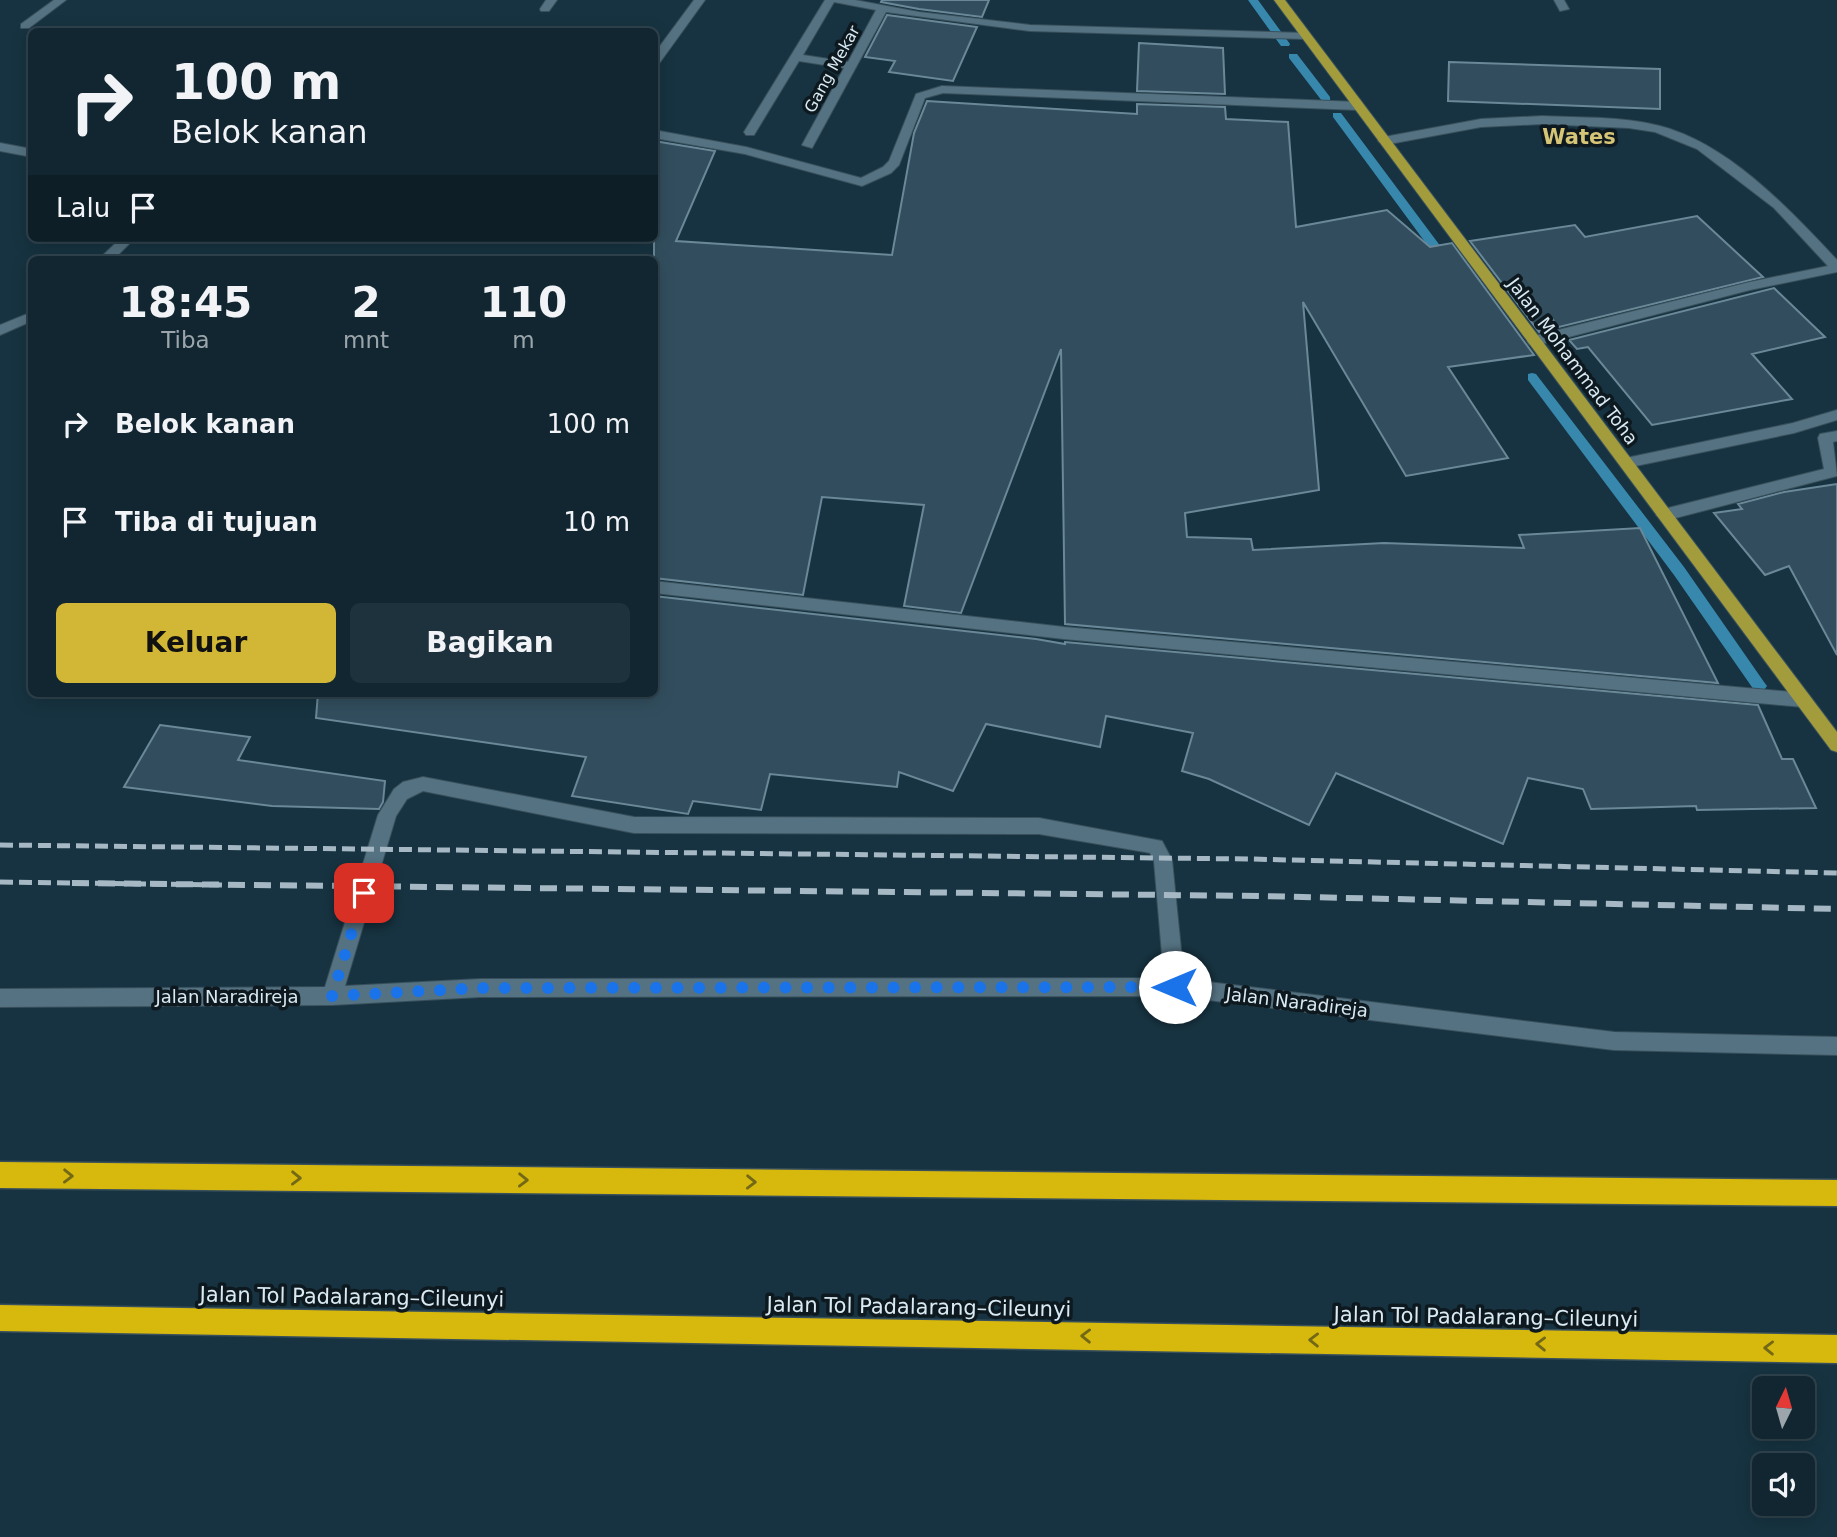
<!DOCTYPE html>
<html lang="id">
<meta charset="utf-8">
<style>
:root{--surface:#112631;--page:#1e323d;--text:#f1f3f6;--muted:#9ca5ab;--line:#30434d;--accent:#d2b736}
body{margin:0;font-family:"DejaVu Sans",sans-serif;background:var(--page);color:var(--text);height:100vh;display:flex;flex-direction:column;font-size:26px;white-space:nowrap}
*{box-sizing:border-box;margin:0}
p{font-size:23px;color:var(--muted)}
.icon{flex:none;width:38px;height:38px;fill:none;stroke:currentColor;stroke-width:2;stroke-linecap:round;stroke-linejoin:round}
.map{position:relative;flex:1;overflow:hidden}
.drawer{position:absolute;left:28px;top:256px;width:630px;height:441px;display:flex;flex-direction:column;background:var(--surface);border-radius:10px;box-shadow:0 4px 18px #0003,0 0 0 2px var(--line)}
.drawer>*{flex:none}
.guide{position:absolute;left:28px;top:28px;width:630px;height:214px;border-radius:10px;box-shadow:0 4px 18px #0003,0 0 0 2px var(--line);background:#112631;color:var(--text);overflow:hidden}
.needle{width:46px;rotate:5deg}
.controls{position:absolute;left:1752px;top:1376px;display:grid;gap:14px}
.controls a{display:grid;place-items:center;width:63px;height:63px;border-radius:10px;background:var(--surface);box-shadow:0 4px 18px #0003,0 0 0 2px var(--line);font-size:35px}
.pin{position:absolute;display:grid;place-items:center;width:60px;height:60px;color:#fff;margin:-30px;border-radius:14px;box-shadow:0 4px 10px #0006}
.me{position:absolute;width:77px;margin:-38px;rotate:270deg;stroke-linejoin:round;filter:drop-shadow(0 0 5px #0008)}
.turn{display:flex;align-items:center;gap:24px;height:147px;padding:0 28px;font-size:32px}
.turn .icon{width:91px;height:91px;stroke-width:2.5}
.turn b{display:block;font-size:49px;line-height:60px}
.then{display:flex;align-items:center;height:66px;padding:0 28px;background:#0003;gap:14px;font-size:26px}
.eta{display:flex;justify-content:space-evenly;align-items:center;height:119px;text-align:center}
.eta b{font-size:42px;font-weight:600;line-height:49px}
.button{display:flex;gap:14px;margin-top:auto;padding:14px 28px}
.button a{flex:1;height:80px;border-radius:10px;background:var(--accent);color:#111;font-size:28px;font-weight:600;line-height:80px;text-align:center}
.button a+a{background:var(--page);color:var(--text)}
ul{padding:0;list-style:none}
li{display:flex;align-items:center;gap:21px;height:98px;padding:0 28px}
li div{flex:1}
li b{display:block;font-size:26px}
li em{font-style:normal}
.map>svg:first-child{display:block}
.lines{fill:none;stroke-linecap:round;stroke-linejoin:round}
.stream{fill:#3888ae;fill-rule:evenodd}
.building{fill:#324e5e;stroke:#6a8898;stroke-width:2}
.minor-casing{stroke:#39505c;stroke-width:2}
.major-casing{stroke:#39505c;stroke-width:2}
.highway-casing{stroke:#39505c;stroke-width:3}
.minor{fill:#557282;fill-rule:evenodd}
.major{fill:#a39c3c;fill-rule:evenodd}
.highway{fill:#d7b80d;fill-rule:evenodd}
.rail-far1{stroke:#a5b8c3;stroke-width:5;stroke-dasharray:13 6;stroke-linecap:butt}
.rail{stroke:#a5b8c3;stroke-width:6;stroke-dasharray:17 9;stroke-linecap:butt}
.oneway{stroke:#726816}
.route{stroke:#1a73e8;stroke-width:12;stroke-dasharray:0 21.6}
.labels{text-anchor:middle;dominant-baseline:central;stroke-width:7;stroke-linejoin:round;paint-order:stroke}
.far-street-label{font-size:16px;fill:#daeaf3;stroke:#0d191f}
.street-label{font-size:18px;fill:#daeaf3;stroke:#0d191f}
.far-district-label{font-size:21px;font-weight:bold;fill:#d7c577;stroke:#0d191f}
.near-street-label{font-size:21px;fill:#daeaf3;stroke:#0d191f}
</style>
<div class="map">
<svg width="1837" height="1537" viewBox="0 0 1837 1537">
<rect width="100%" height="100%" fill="#173341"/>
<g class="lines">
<!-- stream -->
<path class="stream" d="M 1248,0 L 1258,0 L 1290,44 L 1289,46 L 1281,46 Z
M 1289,54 L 1297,54 L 1330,97 L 1330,101 L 1322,101 L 1289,58 Z
M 1333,113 L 1341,113 L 1450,259 L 1450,265 L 1442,265 L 1333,117 Z
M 1532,373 L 1536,374 L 1684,567 L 1764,682 L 1767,686 L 1764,690 L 1754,690 L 1674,575 L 1528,380 L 1528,374 Z"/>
</g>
<!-- building -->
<path class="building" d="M 882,0 L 989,0 L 982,17 L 919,9 L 881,2 Z
M 887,15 L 977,27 L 953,81 L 889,72 L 895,61 L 865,57 Z
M 1139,43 L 1223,48 L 1225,94 L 1137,91 Z
M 1449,62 L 1660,69 L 1660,109 L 1448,101 Z
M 927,101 L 1137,114 L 1137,104 L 1225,107 L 1226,119 L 1288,122 L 1296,227 L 1387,210 L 1430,247 L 1452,243 L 1534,355 L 1448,367 L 1508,458 L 1406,476 L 1303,302 L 1319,490 L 1185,513 L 1187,537 L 1251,539 L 1253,550 L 1384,543 L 1524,548 L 1519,535 L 1640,528 L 1718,683 L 1065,624 L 1061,349 L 961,613 L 904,606 L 924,505 L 822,497 L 803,595 L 654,578 L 654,141 L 715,151 L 676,241 L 892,255 L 914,133 Z
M 1697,216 L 1763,277 L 1559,327 L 1553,320 L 1539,332 L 1470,241 L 1575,225 L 1585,237 Z
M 1774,288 L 1825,337 L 1752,354 L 1792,399 L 1652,425 L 1588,347 L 1577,349 L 1569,340 Z
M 1837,484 L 1837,655 L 1789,566 L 1765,575 L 1714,513 L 1742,509 L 1738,504 L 1784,492 Z
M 654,596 L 1036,639 L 1065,644 L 1065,642 L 1758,705 L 1782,759 L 1793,759 L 1816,808 L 1697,810 L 1696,806 L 1591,809 L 1583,789 L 1528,778 L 1503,844 L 1336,773 L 1309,825 L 1209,779 L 1182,771 L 1193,733 L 1106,716 L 1100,747 L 986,724 L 953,791 L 899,772 L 897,787 L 770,774 L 761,810 L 693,801 L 688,814 L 572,796 L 586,757 L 316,718 L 318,693 L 654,693 Z
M 160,725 L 250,737 L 238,760 L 385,781 L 383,802 L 379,809 L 272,806 L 124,787 Z"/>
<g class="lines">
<defs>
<path id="minor" d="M 54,0 L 66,0 L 29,28 L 21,28 L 21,24 Z
M 546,0 L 557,0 L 549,11 L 541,11 L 540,9 Z
M 694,0 L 705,0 L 658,65 L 654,66 L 654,54 Z
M 825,0 L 855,0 L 919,12 L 1030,25 L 1305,33 L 1311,36 L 1305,39 L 1030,31 L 886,12 L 812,148 L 802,145 L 844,68 L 799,61 L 754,135 L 746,135 L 744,132 ZM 834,2 L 876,10 L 848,62 L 803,55 Z
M 1554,0 L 1564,0 L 1569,9 L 1560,11 Z
M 942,86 L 1358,102 L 1364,106 L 1358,110 L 943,93 L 925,98 L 899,165 L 891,173 L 862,186 L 745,154 L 654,138 L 654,130 L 746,147 L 861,178 L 883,167 L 889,161 L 916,94 Z
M 1542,116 C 1581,118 1622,116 1660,126 C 1729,144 1789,209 1837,260 L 1837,272 L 1750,290 L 1534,346 L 1529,344 L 1527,341 L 1534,336 L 1750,282 L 1828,266 L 1774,208 L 1697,149 L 1655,132 L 1629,128 L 1542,124 L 1481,127 L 1384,145 L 1378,141 L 1384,137 L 1481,119 Z
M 0,143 L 32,149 L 32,157 L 0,151 Z
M 121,238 L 135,238 L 114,259 L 99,259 Z
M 32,312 L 32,321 L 0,335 L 0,325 Z
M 1837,410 L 1837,420 L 1794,433 L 1626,468 L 1619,463 L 1626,458 L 1793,423 Z
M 1837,431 L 1837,441 L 1833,442 L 1837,476 L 1664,521 L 1656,515 L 1664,509 L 1824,469 L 1818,438 L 1820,434 Z
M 654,581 L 1064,627 L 1803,693 L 1809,695 L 1811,700 L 1809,705 L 1803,707 L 1064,639 L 654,593 Z
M 423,777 L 634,817 L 1039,818 L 1162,841 L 1172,860 L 1184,979 L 1614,1032 L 1837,1037 L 1837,1055 L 1614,1050 L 1175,996 L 480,997 L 332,1005 L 0,1007 L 0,989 L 325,987 L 378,815 L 394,789 L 403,782 ZM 423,791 L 634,833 L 1039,834 L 1145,852 L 1150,853 L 1154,861 L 1164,978 L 480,979 L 345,986 L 396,816 L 407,799 Z"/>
<path id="major" d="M 1274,0 L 1285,0 L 1837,732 L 1837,752 L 1831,750 Z"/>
<path id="highway" d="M 0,1162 L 1837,1180 L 1837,1206 L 0,1188 Z
M 0,1305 L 1837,1335 L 1837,1363 L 0,1331 Z"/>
</defs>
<!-- minor casing -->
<use href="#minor" class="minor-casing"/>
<!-- major casing -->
<use href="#major" class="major-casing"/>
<!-- highway casing -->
<use href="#highway" class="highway-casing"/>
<!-- minor -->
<use href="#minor" class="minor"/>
<!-- major -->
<use href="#major" class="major"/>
<!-- highway -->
<use href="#highway" class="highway"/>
<!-- rail-far1 -->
<path class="rail-far1" d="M 0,845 L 1249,859 L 1837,873
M 0,882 L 230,885"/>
<!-- rail -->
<path class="rail" d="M 72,883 L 1259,896 L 1837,909"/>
</g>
<!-- one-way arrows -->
<defs><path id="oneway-chevron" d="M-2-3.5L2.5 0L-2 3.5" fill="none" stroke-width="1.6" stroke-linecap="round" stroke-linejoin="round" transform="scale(1.75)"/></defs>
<g class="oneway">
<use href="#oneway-chevron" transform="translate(68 1176) rotate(1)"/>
<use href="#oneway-chevron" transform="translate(296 1178) rotate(1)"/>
<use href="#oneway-chevron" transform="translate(523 1180) rotate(1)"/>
<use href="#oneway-chevron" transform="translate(751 1182) rotate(1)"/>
<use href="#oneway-chevron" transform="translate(1086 1336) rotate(-179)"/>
<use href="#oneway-chevron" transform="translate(1314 1340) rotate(-179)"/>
<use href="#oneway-chevron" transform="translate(1541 1344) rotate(-179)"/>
<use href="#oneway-chevron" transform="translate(1769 1348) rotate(-179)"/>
</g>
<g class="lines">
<!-- route -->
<path class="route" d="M 364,893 L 332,996 L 480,988 L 1175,987"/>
</g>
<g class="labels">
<!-- far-street labels -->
<g class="far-street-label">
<text transform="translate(832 69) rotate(-61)">Gang Mekar</text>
</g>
<!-- street labels -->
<g class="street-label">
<text transform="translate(1573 361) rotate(53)">Jalan Mohammad Toha</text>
<text x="227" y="996">Jalan Naradireja</text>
<text transform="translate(1297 1002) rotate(7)">Jalan Naradireja</text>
</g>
<!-- far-district labels -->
<g class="far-district-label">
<text x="1579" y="137">Wates</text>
</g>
<!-- near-street labels -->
<g class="near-street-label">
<text transform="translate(352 1297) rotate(1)">Jalan Tol Padalarang–Cileunyi</text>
<text transform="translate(919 1307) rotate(1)">Jalan Tol Padalarang–Cileunyi</text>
<text transform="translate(1486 1317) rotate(1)">Jalan Tol Padalarang–Cileunyi</text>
</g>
</g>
</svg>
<div class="controls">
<a><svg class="needle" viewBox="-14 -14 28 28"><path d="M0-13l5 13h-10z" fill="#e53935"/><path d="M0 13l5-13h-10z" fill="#9ca5ab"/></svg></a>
<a><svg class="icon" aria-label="sound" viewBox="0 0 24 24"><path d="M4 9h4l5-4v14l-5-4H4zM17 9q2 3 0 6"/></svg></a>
</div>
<div class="pin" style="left:364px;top:893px;background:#d93025"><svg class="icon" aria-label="arrive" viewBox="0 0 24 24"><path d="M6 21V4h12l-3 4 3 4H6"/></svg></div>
<svg class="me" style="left:1175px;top:987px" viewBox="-20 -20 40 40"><circle r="19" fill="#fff"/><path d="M0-13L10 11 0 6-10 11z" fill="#1a73e8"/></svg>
<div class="guide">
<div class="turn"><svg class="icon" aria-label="right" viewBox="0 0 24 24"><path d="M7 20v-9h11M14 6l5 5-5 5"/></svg><div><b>100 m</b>Belok kanan</div></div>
<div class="then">Lalu<svg class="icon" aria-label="arrive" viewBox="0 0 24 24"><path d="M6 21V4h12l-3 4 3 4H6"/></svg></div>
</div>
<section class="drawer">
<div class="eta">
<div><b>18:45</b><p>Tiba</p></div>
<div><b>2</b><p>mnt</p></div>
<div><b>110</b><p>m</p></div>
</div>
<ul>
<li><svg class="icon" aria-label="right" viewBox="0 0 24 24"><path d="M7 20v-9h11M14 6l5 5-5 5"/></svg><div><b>Belok kanan</b></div><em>100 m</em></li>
<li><svg class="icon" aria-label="arrive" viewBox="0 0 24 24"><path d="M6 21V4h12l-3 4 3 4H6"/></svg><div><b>Tiba di tujuan</b></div><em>10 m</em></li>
</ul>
<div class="button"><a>Keluar</a><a>Bagikan</a></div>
</section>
</div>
